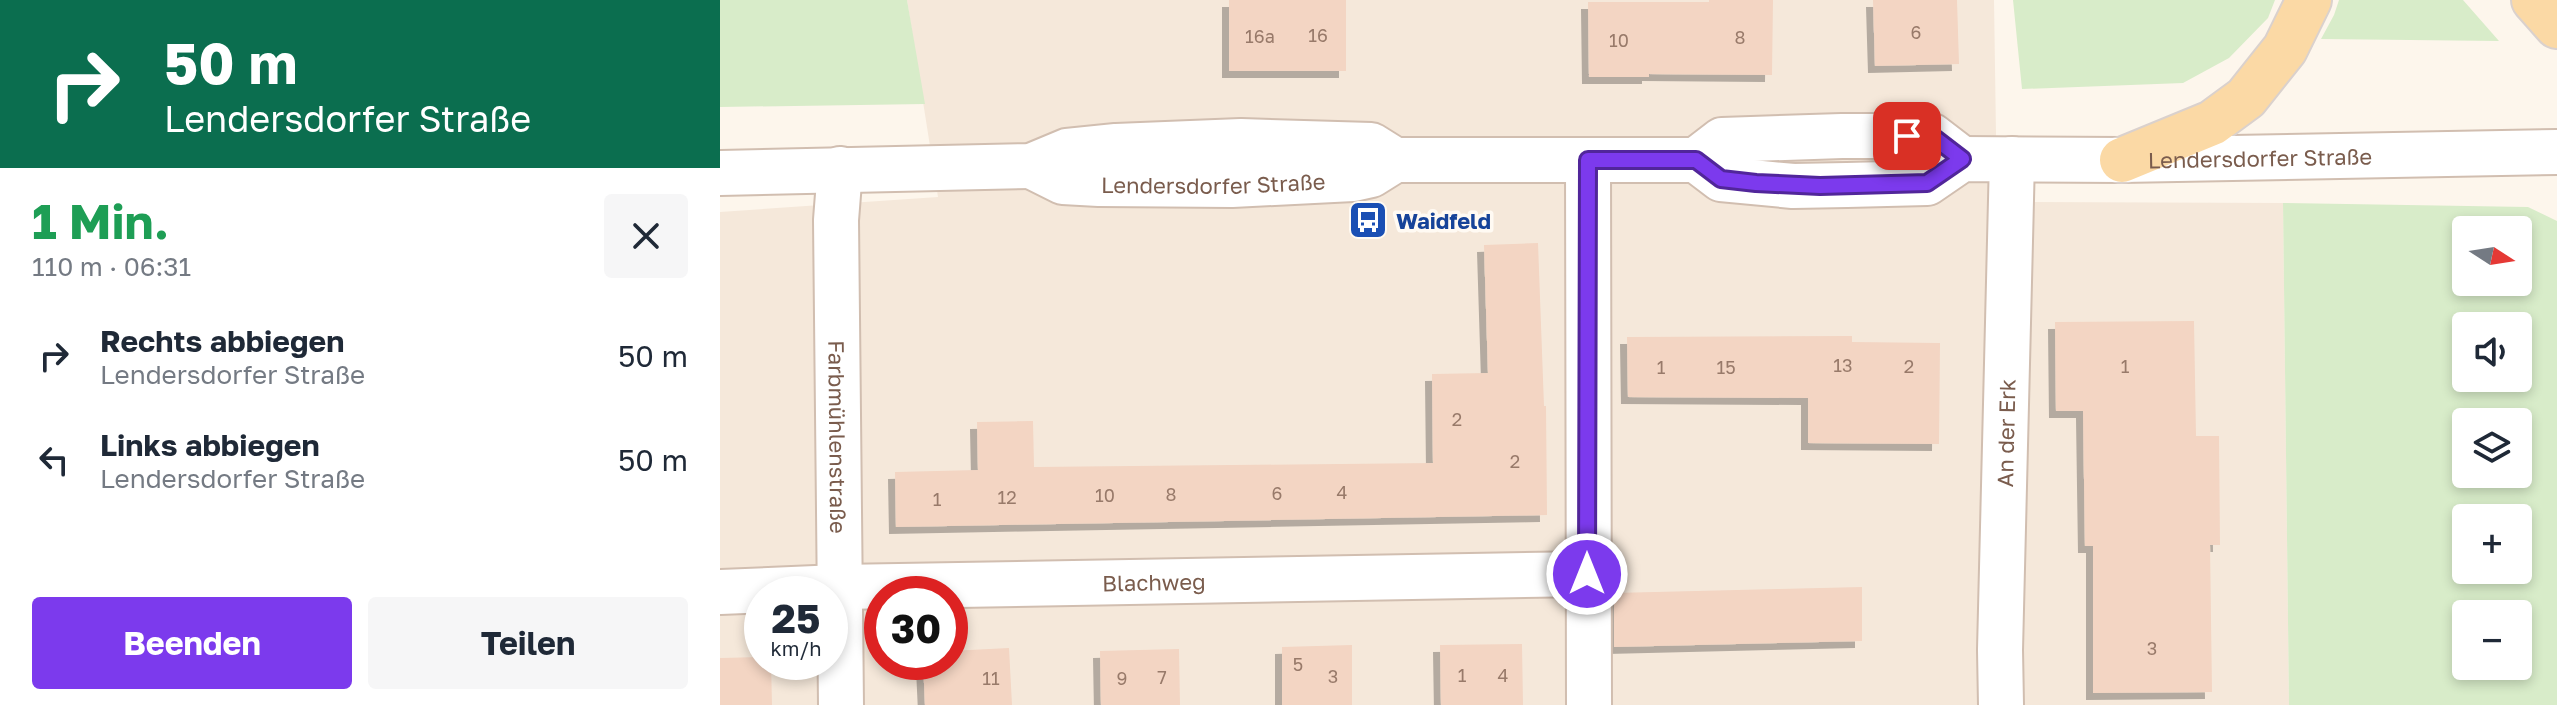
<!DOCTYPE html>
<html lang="de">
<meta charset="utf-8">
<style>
:root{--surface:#fff;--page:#f6f6f7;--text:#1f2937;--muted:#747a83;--accent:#7c3aed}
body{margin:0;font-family:"Golos Text",sans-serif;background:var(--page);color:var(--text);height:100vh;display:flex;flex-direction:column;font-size:30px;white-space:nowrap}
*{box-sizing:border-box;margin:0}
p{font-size:26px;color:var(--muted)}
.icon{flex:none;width:44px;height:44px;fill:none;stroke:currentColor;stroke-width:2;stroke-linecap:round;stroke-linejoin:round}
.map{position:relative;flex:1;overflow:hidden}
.panel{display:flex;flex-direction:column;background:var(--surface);width:720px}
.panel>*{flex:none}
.hud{background:#0b6e4f;color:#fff;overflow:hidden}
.needle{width:52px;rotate:102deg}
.tools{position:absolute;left:1732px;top:216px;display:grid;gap:16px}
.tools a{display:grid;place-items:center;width:80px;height:80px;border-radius:8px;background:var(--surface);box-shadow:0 4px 12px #0003;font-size:40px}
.speed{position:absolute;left:24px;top:576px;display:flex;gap:16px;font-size:40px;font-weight:700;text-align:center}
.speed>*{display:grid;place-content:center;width:104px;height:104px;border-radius:50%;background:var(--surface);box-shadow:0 4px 12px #0003;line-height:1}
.speed small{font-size:20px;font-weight:400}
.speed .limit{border:12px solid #d22;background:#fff;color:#111}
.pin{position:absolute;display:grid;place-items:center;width:68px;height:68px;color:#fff;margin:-34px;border-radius:16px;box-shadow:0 4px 12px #0006}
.me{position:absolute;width:88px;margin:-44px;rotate:0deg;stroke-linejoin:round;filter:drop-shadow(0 0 6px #0008)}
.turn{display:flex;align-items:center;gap:28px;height:168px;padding:0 32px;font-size:36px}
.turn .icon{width:104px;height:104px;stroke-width:2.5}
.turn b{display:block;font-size:56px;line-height:68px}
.round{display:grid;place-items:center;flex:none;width:84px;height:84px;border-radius:8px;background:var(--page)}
.summary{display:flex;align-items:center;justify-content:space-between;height:136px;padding:0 32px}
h1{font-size:48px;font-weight:700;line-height:60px;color:#1e9e55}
.action{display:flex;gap:16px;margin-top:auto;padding:16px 32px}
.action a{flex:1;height:92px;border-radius:8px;background:var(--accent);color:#fff;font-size:32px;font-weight:700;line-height:92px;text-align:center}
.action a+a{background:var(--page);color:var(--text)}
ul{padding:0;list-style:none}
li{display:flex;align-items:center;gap:24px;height:104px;padding:0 32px}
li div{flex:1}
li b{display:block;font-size:30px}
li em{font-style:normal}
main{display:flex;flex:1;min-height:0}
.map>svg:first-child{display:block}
.residential{fill:#f5e8da;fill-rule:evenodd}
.green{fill:#d8ecc9;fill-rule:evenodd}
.building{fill:#f3d5c3;filter:url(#shadow)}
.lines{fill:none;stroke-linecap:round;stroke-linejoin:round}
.minor-casing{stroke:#d1beb0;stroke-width:48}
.tertiary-casing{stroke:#d1beb0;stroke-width:48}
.primary-casing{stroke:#dad1cd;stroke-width:48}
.minor{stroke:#fff;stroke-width:44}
.tertiary{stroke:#fff;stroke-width:44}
.primary{stroke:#fbd9a5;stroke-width:44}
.route-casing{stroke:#51269a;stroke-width:20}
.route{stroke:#7c3aed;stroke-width:14}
.labels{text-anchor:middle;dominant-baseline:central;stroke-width:7;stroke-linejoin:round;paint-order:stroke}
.number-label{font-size:18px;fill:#987a6a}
.street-label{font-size:22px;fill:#7a5c4d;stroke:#fffaf3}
.transit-label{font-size:22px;font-weight:bold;fill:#164399;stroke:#fffaf3;text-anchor:start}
</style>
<main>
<section class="panel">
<div class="hud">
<div class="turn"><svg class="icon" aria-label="right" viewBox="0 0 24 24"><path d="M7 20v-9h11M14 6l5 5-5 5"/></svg><div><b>50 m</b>Lendersdorfer Straße</div></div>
</div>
<div class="summary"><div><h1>1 Min.</h1><p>110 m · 06:31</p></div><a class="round"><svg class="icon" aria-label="close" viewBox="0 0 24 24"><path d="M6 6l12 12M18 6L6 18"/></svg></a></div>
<ul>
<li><svg class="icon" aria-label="right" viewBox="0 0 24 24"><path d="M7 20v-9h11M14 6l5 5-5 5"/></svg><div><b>Rechts abbiegen</b><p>Lendersdorfer Straße</p></div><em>50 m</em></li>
<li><svg class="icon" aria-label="left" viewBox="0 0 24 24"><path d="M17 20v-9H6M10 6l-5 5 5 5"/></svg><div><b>Links abbiegen</b><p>Lendersdorfer Straße</p></div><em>50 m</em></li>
</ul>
<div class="action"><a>Beenden</a><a>Teilen</a></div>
</section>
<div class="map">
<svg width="1837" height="705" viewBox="0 0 1837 705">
<defs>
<filter id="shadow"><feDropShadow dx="-7" dy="7" stdDeviation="0" flood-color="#0004"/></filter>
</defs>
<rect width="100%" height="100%" fill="#fdf6ec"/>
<!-- residential -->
<path class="residential" d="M 187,0 L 1274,0 L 1277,202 L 1563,203 L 1569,705 L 0,705 L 0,212 L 218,197 ZM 42,594 L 110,594 L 110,662 L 42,662 ZM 162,594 L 230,594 L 230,662 L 162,662 Z"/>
<!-- green -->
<path class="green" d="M 0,0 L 187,0 L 205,104 L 0,107 Z
M 1293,0 L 1555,0 L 1548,18 L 1509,58 L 1463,83 L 1302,89 Z
M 1619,0 L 1743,0 L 1779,41 L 1601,39 L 1614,15 Z
M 1563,203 L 1808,207 L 1837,221 L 1837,705 L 1569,705 ZM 1746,230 L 1798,230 L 1798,282 L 1746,282 ZM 1746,326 L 1798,326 L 1798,378 L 1746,378 ZM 1746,422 L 1798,422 L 1798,474 L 1746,474 ZM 1746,518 L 1798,518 L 1798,570 L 1746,570 ZM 1746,614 L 1798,614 L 1798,666 L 1746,666 Z"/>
<!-- building -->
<path class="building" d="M 509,0 L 626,0 L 626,71 L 509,71 Z
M 989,0 L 1053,0 L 1052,75 L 929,74 L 929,77 L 869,77 L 868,2 L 989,2 Z
M 1153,0 L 1237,0 L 1239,64 L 1155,66 Z
M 818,243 L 824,406 L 826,406 L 827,515 L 176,527 L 175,472 L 258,470 L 257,422 L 313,421 L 314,467 L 713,463 L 712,374 L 768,373 L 764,245 Z
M 1474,321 L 1476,436 L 1499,436 L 1500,545 L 1490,545 L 1492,692 L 1373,693 L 1373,546 L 1365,546 L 1363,411 L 1336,411 L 1335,322 Z
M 1132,336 L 1132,342 L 1220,343 L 1219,444 L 1088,443 L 1088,398 L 908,397 L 907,337 Z
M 1142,587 L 1142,641 L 894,647 L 894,593 Z
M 802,644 L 803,705 L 721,705 L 720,645 Z
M 632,645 L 632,705 L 562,705 L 562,647 Z
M 289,648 L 292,705 L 205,705 L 203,662 L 230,662 L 230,651 Z
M 459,649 L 460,705 L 381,705 L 380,651 Z
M 42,657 L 42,662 L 51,662 L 52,705 L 0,705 L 0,658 Z"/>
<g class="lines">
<defs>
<g id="minor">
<path d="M 868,160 L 869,705"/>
<path id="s1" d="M 120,169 L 116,220 L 121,705"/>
<path id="s2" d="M 0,592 L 119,587 L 867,574"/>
<path id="s3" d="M 1281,705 L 1280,650 L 1292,159"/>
</g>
<g id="tertiary">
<path d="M 976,160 L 1002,140 L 1122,136 L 1212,136 L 1242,159"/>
<path id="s4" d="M 311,166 L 343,182 L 379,184 L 512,185 L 633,179 L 651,175 L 675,160"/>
<path id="s5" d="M 0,173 L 311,166 L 347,151 L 396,146 L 521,141 L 651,145 L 675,160 L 976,160 L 1001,179 L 1073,186 L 1127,185 L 1207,183 L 1242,159 L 1402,160 L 1837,152"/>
</g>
<path id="primary" d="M 1814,0 L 1837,26
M 1402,160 L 1492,123 L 1526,98 L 1565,49 L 1589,0"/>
</defs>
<!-- minor casing -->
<use href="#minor" class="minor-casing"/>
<!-- tertiary casing -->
<use href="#tertiary" class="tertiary-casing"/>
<!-- primary casing -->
<use href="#primary" class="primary-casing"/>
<!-- minor -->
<use href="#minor" class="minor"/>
<!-- tertiary -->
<use href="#tertiary" class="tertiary"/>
<!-- primary -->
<use href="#primary" class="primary"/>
</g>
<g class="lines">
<defs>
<path id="route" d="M 867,574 L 868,160 L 976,160 L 1001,179 L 1036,183 L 1100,186 L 1207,183 L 1242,159 L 1212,136 L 1187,136"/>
</defs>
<!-- route casing -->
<use href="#route" class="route-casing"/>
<!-- route -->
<use href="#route" class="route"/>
</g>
<!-- icons -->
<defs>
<symbol id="bus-square" viewBox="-11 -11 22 22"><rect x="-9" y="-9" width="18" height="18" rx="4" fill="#1a4fb4" stroke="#fffaf3"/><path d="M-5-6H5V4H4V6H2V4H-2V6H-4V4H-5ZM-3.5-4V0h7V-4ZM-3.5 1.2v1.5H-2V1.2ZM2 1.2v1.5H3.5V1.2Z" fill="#fff"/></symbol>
</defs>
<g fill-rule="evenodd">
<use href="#bus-square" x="626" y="198" width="44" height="44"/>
</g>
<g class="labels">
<!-- number labels -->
<g class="number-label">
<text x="1196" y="32">6</text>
<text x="598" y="35">16</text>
<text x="540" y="36">16a</text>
<text x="1020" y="37">8</text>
<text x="899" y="40">10</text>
<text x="1123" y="365">13</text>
<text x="1189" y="366">2</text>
<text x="1405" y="366">1</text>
<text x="941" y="367">1</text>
<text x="1006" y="367">15</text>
<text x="737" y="419">2</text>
<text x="795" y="461">2</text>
<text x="622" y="492">4</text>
<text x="557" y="493">6</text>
<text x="451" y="494">8</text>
<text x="385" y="495">10</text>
<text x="287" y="497">12</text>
<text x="217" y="499">1</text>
<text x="1432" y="648">3</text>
<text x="578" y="664">5</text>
<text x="742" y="675">1</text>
<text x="783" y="675">4</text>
<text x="613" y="676">3</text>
<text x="442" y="677">7</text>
<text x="271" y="678">11</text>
<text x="402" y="678">9</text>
</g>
<!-- street labels -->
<g class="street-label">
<text stroke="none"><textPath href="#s5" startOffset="1562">Lendersdorfer Straße</textPath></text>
<text stroke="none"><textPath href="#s4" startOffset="186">Lendersdorfer Straße</textPath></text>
<text stroke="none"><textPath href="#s3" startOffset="272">An der Erk</textPath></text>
<text stroke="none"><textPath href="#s1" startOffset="268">Farbmühlenstraße</textPath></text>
<text stroke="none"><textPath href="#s2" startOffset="434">Blachweg</textPath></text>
</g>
<!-- transit labels -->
<g class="transit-label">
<text x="676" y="220">Waidfeld</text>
</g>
</g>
</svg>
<div class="tools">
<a><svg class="needle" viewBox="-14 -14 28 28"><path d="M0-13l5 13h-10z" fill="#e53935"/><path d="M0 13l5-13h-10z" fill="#747a83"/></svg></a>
<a><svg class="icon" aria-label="sound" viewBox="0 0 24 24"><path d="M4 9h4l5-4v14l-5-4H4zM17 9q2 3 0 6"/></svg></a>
<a><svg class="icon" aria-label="layers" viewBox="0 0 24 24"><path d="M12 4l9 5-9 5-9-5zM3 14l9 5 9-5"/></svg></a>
<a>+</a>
<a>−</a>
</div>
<div class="speed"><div>25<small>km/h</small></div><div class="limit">30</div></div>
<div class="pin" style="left:1187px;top:136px;background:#d93025"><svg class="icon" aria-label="arrive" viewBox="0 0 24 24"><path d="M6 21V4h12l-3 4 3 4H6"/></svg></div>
<svg class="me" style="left:867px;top:574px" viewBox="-20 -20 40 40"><circle r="17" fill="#7c3aed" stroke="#fff" stroke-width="3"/><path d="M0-11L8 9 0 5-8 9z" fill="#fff"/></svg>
</div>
</main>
